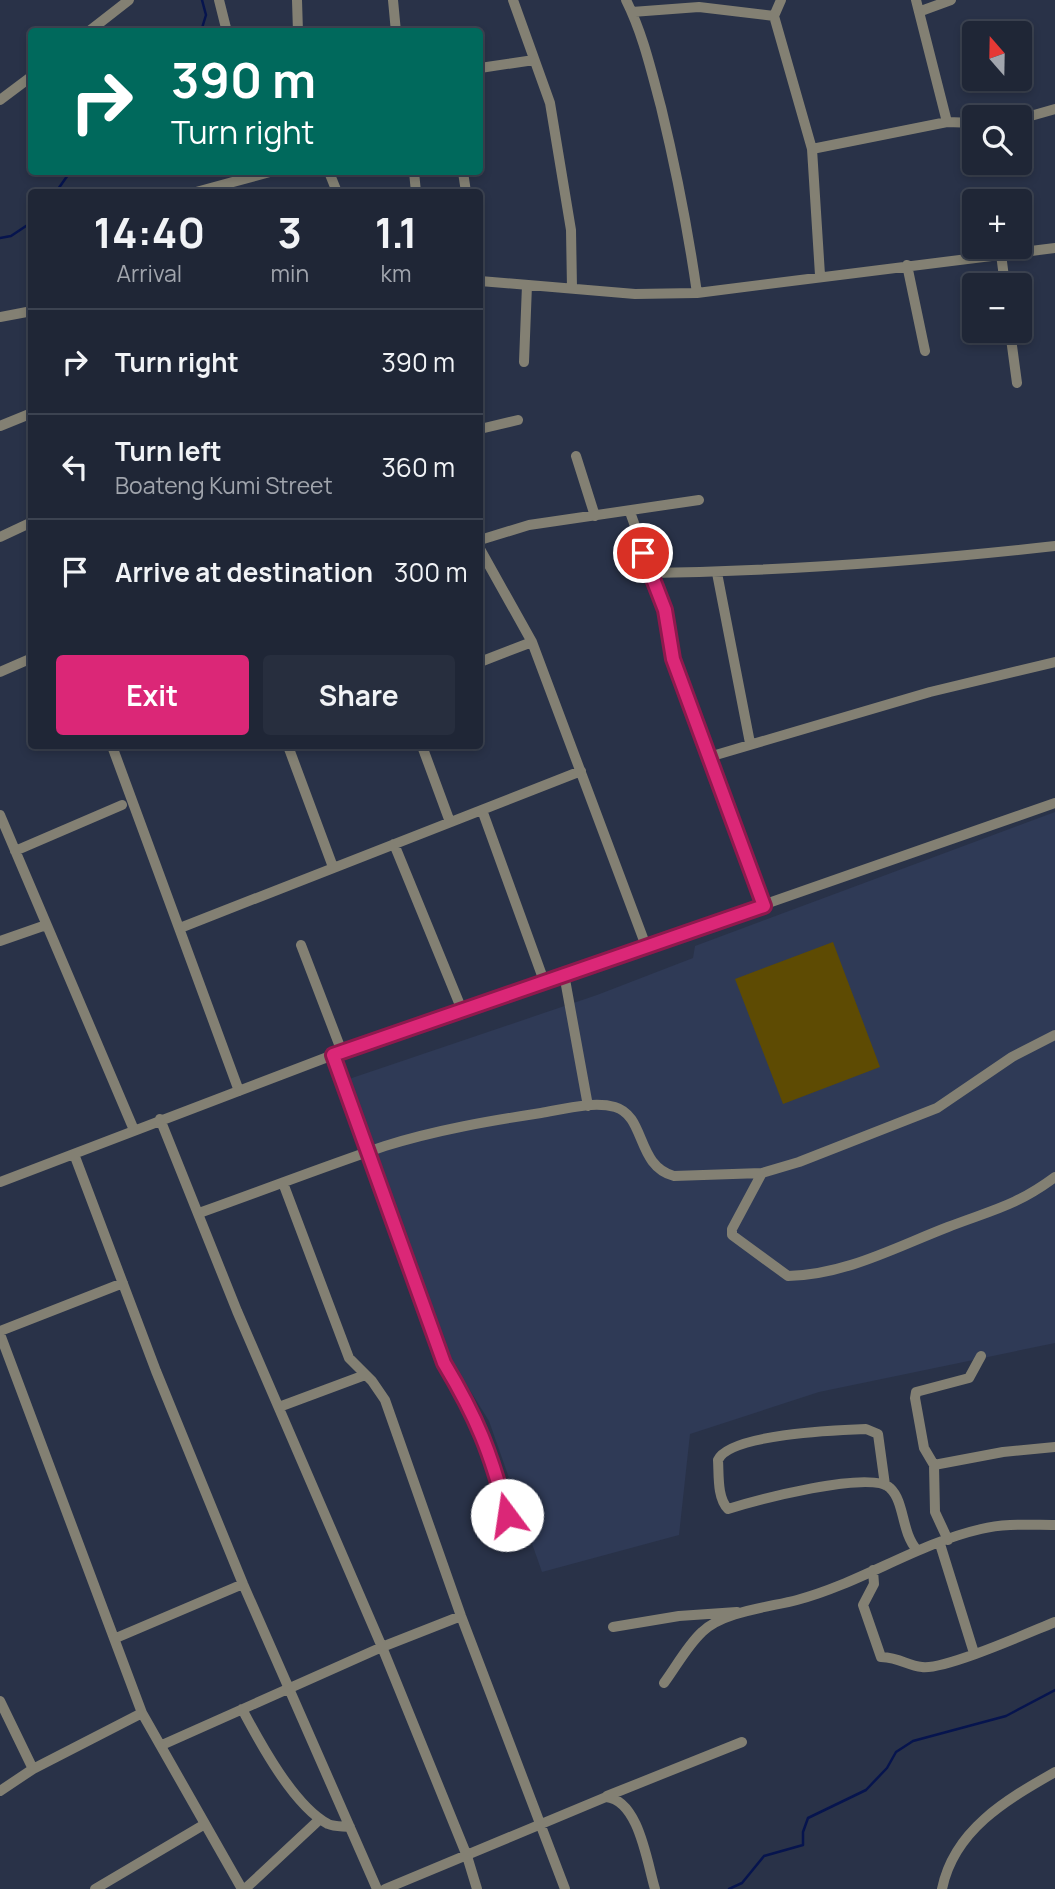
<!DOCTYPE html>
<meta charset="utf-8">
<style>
:root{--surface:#1f2636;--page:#272e3e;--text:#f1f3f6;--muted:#a1a5ad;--line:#3c4351;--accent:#db2777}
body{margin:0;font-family:Manrope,sans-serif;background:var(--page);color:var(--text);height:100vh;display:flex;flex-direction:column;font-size:26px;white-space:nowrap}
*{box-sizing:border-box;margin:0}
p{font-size:23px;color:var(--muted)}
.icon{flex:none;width:38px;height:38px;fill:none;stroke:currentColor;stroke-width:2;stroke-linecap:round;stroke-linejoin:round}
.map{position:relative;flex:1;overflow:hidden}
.drawer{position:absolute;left:28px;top:189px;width:455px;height:560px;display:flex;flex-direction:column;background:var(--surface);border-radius:7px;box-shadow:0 4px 10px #0003,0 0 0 2px var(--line)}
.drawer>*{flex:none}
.top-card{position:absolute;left:28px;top:28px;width:455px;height:147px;border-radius:7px;box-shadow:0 4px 10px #0003,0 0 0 2px var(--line);background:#00695c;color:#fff;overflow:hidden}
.needle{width:46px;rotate:340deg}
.fabs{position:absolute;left:962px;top:21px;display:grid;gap:14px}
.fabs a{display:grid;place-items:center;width:70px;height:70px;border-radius:7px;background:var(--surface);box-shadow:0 4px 10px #0003,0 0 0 2px var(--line);font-size:35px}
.pin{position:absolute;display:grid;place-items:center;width:60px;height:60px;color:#fff;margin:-30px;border:4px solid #fff;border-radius:50%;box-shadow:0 2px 7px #0007}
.me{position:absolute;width:77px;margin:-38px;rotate:346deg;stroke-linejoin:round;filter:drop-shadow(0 0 5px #0008)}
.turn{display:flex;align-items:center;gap:24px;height:147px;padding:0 28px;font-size:32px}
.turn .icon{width:91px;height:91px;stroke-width:2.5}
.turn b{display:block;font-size:49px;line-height:60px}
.eta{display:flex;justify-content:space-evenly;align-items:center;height:119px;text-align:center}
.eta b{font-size:42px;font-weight:700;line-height:49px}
.primary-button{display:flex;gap:14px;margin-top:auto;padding:14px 28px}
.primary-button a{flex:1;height:80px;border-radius:7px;background:var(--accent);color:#fff;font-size:28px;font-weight:700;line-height:80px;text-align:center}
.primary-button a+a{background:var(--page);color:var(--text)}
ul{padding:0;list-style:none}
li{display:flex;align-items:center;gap:21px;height:105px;padding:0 28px;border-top:2px solid var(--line)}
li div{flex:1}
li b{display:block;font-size:26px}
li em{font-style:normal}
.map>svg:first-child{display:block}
.built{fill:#2f3a56}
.grass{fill:#5e4b03}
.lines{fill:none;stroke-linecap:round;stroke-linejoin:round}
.stream{stroke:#06144e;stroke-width:2.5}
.minor{stroke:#838073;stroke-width:10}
.route-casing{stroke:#8e194d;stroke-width:18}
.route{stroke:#db2777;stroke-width:12}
</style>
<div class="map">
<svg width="1055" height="1889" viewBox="0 0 1055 1889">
<rect width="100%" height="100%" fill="#293248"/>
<!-- built -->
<path class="built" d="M 1055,812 L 1055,1343 L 819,1392 L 690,1434 L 679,1535 L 542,1572 L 489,1421 L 446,1352 L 349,1079 L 597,995 L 693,958 L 695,946 Z"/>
<!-- grass -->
<path class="grass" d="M 833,942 L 880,1067 L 783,1104 L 735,979 Z"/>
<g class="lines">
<!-- stream -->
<path class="stream" d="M 196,32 L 202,28 L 206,15 L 202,0
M 56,192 L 70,172
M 0,238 L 11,236 L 32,222
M 729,1889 L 742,1883 L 764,1856 L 803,1845 L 803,1832 L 808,1818 L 866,1790 L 887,1768 L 896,1752 L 913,1741 L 1006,1716 L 1055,1690"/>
<!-- minor -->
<path class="minor" d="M 219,0 L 227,32
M 297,0 L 298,32
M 393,0 L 396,32
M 513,0 L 550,103 L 571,230 L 572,288
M 626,0 C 643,34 651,70 661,107 C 676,169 688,230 697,293
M 781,0 L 774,16 L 812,149 L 820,275
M 916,0 L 947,122
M 921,11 L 951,0
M 632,12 L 699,7 L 774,16
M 88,32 L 129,0
M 480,68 L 534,60
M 0,100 L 32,76
M 1020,119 L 1055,109
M 812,149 L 947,122 L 975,123
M 329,172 L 337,192
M 414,172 L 416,192
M 463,172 L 466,192
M 196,192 L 270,172
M 1001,254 L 1005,285
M 907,265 L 925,351
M 480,281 L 635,294 L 697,293 L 1055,248
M 0,317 L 32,311
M 1010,331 L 1017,383
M 524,362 L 527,285
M 0,426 L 32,413
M 480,429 L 518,420
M 576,456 L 595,516
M 630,512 L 665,610 L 673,659 L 764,906
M 0,537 L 32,522
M 480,540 L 529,525 L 699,500
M 480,549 L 532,642 L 646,946
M 649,573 C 785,571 920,561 1055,546
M 717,573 L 750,743
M 480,662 L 532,642
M 0,672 L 32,658
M 112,746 L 239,1091
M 288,746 L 333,867
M 422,746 L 450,822
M 709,757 L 930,692 L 1055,662
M 482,810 L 544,981
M 0,815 L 134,1130
M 394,844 L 462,1010
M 15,851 L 122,805
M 180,928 L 581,771
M 0,941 L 46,925
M 301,945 L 342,1052
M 564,974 L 588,1106
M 333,1055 L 444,1363 C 477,1418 491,1453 507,1515
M 160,1119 L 237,1311 L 382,1647 L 467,1856 L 477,1889
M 74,1154 L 156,1371 L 243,1584 L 377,1889
M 762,1173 L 732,1229 L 732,1235 L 788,1276 C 845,1275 896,1247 948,1227 C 992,1210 1016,1206 1055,1177
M 0,1182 L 333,1055 L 1055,803
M 283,1183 L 349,1358 L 372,1381 L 385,1400 L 461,1616 L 565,1889
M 199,1213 C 261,1191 323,1167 385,1146 C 436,1130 489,1121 541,1113 C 564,1109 593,1101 615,1107 C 646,1116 636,1166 674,1176 L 762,1173 L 799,1162 L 937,1108 L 1012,1057 L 1055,1035
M 0,1331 L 123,1283
M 0,1334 L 142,1713 L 242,1889
M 279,1407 L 365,1375
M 934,1465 L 1003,1452 L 1055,1447
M 885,1485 L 878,1434 L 866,1429 C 838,1430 729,1434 718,1460 C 719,1475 717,1498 728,1509 C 754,1501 871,1469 890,1488 C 905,1502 901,1532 917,1550
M 948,1540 L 935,1512 L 934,1465 L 924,1448 L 915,1398 L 916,1392 L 969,1378 L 981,1356
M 940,1544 L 974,1653
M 873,1570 L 874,1584 L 863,1605 L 881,1657 C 902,1658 907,1666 922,1667 C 945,1670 1030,1632 1055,1622
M 613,1627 L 679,1616 L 737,1612
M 116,1638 L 243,1584
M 664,1683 C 676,1667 687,1646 702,1632 C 723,1611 771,1607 797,1600 C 861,1583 916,1544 981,1529 C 1005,1523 1030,1525 1055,1525
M 0,1701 L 33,1769
M 242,1709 C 260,1743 294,1806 328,1824 C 335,1827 343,1826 350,1827
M 162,1745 L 382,1647 L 461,1616
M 0,1791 L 33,1769 L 142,1713
M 607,1796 L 742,1742
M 95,1889 L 205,1824
M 245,1889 L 320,1819
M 385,1889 L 606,1797 C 639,1800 647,1863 655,1889
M 942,1889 C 954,1830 1006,1800 1055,1772"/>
</g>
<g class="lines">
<defs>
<path id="route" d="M 507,1515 C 491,1453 477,1418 444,1363 L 333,1055 L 764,906 L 673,659 L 665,610 L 643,553"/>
</defs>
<!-- route casing -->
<use href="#route" class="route-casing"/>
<!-- route -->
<use href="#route" class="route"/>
</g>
</svg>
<div class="fabs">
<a><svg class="needle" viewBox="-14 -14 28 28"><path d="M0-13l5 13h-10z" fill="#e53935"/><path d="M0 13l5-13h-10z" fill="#a1a5ad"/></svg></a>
<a><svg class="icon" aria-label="search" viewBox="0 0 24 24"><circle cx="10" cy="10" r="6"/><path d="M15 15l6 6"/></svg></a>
<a>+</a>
<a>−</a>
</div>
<div class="pin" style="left:643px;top:553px;background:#d93025"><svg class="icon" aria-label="arrive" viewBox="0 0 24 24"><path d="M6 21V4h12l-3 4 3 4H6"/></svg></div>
<svg class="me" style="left:507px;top:1515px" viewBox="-20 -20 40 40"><circle r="19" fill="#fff"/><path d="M0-13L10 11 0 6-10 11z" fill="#db2777"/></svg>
<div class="top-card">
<div class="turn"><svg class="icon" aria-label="right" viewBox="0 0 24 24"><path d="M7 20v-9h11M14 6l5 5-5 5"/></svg><div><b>390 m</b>Turn right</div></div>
</div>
<section class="drawer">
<div class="eta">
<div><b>14:40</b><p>Arrival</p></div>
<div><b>3</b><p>min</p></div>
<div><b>1.1</b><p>km</p></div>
</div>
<ul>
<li><svg class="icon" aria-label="right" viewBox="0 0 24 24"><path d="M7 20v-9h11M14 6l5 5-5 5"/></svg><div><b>Turn right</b></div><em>390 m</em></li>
<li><svg class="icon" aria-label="left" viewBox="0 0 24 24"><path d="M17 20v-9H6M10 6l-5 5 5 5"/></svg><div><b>Turn left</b><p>Boateng Kumi Street</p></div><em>360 m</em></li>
<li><svg class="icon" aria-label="arrive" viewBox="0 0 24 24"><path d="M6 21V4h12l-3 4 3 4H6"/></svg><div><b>Arrive at destination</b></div><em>300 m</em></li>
</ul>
<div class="primary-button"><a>Exit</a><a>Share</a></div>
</section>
</div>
